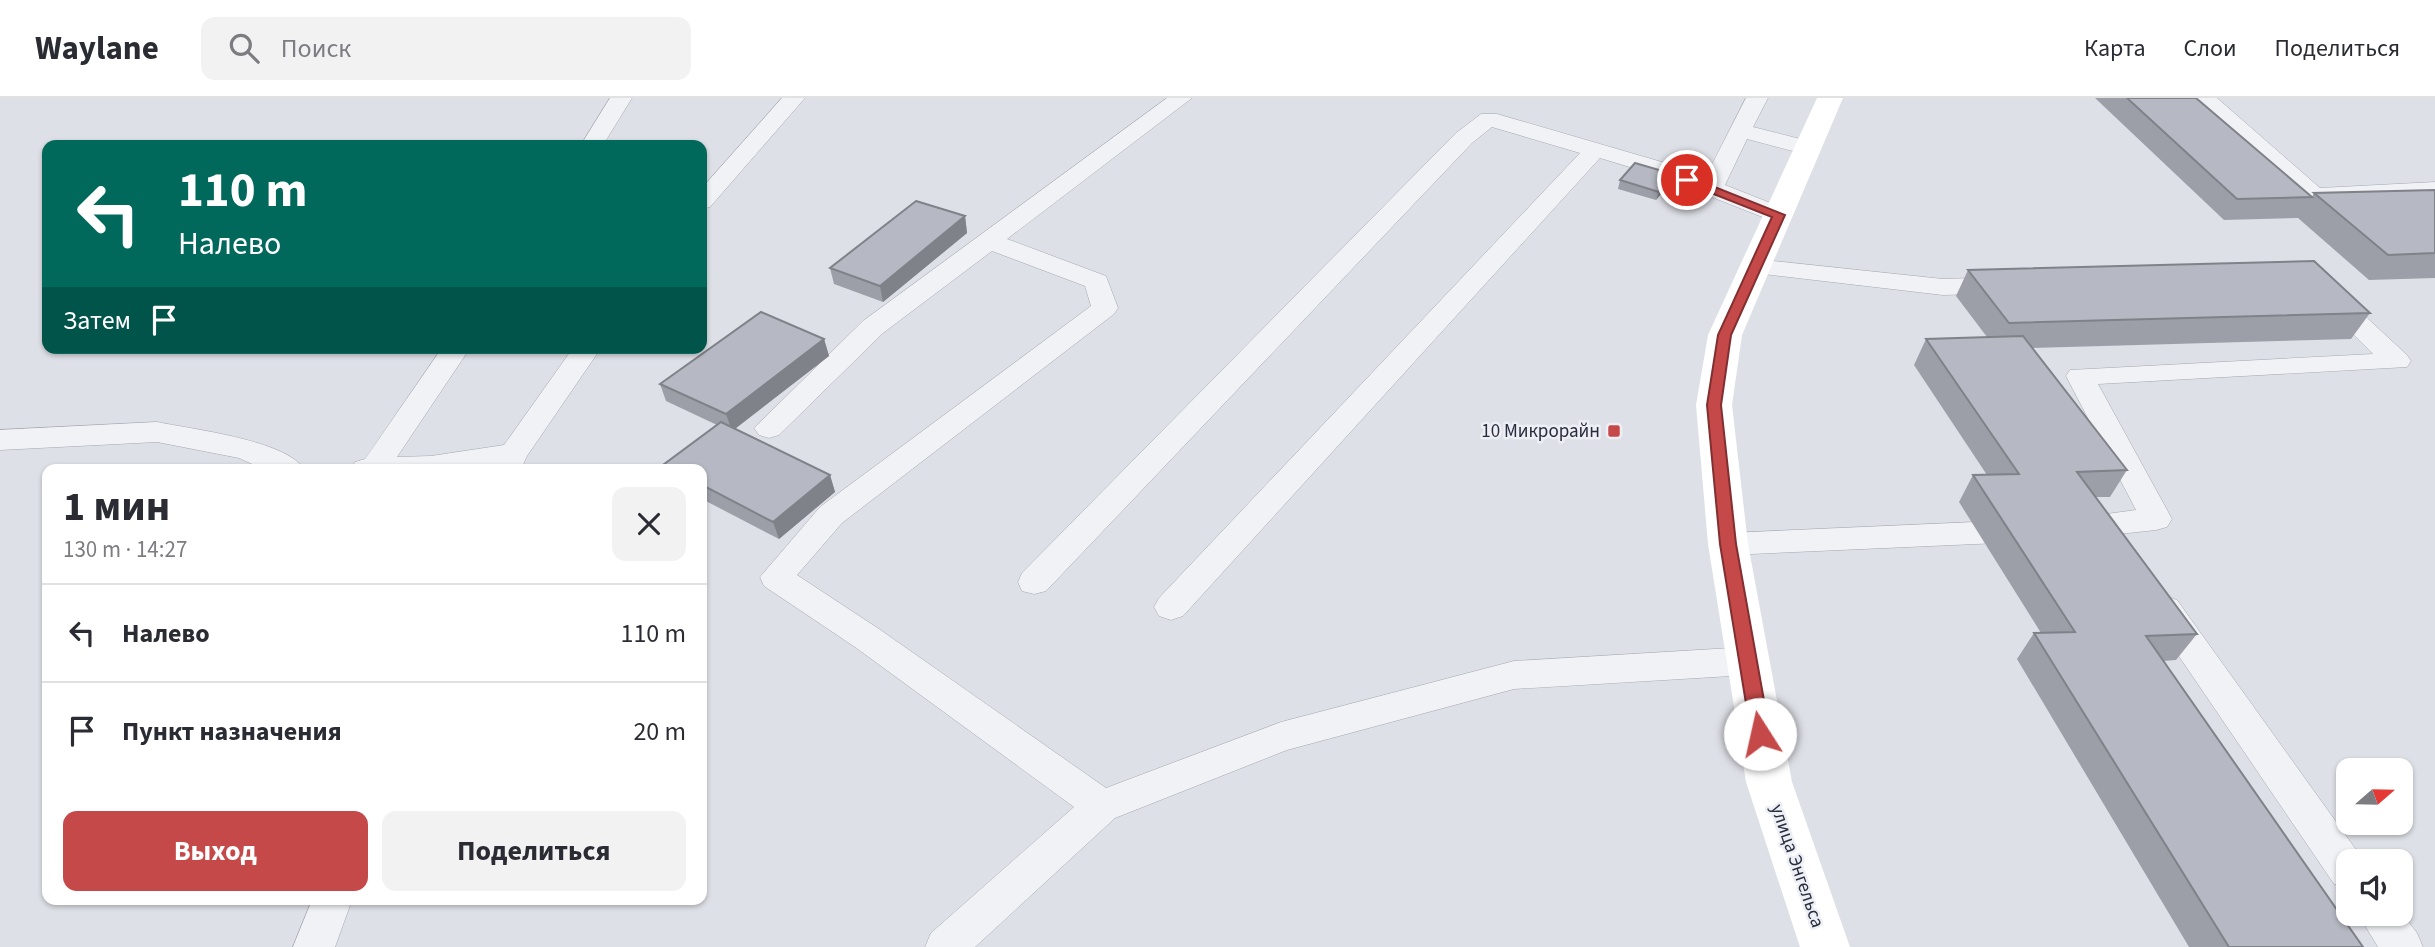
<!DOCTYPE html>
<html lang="ru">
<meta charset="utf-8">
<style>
:root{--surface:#fff;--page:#f2f2f3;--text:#2b2b33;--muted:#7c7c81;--line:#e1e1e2;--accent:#c6494a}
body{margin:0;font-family:"Source Sans 3",sans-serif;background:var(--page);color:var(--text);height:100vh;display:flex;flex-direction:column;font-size:26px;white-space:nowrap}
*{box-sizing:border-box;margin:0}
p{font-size:23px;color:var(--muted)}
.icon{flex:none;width:38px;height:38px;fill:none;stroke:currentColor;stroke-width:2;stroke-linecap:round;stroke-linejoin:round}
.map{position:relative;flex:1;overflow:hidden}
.side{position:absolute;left:42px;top:366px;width:665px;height:441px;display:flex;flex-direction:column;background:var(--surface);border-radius:14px;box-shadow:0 2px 5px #0004}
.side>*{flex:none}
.hud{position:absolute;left:42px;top:42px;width:665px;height:214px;border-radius:14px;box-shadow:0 2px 5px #0004;background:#00695c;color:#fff;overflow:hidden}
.needle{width:46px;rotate:70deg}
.fabs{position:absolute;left:2336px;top:660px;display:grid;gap:14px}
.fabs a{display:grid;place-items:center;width:77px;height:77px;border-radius:14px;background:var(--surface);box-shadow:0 2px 5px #0004;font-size:35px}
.pin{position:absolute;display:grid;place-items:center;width:60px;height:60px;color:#fff;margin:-30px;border:4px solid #fff;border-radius:50%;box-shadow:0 2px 7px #0007}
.me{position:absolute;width:77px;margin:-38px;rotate:350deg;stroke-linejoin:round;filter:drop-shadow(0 0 5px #0008)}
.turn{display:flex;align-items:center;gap:24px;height:147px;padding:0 21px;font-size:32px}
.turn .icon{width:91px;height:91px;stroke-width:2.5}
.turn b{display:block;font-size:49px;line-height:60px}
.then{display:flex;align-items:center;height:66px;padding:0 21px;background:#0003;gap:14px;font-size:26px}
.round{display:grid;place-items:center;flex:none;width:74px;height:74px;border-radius:14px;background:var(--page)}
.overview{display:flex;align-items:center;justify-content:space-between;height:119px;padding:0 21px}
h1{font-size:42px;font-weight:700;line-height:52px}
.cta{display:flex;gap:14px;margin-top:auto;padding:14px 21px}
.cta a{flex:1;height:80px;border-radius:14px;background:var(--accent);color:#fff;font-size:28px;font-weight:700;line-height:80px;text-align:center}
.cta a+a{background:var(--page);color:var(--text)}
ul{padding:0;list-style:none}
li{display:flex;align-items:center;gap:21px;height:98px;padding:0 21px;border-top:2px solid var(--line)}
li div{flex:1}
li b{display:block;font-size:26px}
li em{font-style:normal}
header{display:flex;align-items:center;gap:42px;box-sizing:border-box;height:98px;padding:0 35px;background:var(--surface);border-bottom:2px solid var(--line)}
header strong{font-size:33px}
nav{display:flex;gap:38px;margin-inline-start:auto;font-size:24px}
.search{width:490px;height:63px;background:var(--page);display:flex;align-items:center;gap:18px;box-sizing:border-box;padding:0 24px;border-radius:14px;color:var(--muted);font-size:26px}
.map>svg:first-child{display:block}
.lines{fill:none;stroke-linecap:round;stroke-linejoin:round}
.service-casing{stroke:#a4a7b1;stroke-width:1}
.service{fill:#f1f2f5;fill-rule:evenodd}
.secondary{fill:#fff;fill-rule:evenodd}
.wall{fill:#9d9fa8}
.shaded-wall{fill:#7f8288}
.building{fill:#b6b9c3;stroke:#7f8288;stroke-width:2}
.route{fill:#c6494a;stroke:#812f30;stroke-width:2}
.poi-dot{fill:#c6494a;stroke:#edeff5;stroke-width:2.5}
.labels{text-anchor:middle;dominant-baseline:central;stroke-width:5;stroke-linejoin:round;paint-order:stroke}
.poi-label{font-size:19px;fill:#282d3d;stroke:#edeff5;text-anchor:end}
.street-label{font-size:19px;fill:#282d3d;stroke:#edeff5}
</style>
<header>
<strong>Waylane</strong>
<div class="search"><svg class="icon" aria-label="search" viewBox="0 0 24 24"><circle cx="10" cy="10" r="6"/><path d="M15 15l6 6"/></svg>Поиск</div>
<nav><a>Карта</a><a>Слои</a><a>Поделиться</a></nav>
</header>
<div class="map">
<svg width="2435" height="849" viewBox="0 0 2435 849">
<rect width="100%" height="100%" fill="#dee0e7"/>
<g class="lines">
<defs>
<path id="service" d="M 610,0 L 632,0 L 603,47 L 581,47 Z
M 782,0 L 805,0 L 710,109 L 702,111 L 702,90 Z
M 1167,0 L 1192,0 L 1007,141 L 1106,178 L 1118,210 L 1114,216 L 842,425 L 797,477 L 879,531 L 1106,690 L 1281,624 L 1514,563 L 1748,549 L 1760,553 L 1765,563 L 1760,573 L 1748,577 L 1514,591 L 1287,652 L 1115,720 L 975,849 L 925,849 L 931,835 L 1074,709 L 855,549 L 764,488 L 760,479 L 820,409 L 1091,208 L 1085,188 L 992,153 L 883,235 L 779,337 L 769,340 L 759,337 L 754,330 L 863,223 Z
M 1746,0 L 1768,0 L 1753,29 L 1816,45 L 1819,50 L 1816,55 L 1808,57 L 1747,41 L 1725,87 L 1788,112 L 1791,117 L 1788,122 L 1779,124 L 1770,122 L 1656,77 L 1600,60 L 1183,518 L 1171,522 L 1159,518 L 1154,509 L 1159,500 L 1580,55 L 1492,29 L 1472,45 L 1046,493 L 1034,496 L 1022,493 L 1018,484 L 1022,475 L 1456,35 L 1481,16 L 1497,16 L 1672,67 L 1705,80 Z
M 2193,0 L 2217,0 L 2320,90 L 2435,84 L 2435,98 L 2314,104 L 2306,102 Z
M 1755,161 L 1943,181 L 2004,179 L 2013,182 L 2017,187 L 2013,192 L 2004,195 L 1943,197 L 1746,174 L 1742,169 L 1746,164 Z
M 2330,192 L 2339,194 L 2407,257 L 2411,263 L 2407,269 L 2098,286 L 2172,421 L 2167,429 L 2156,432 L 2073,441 L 2062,438 L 2057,430 L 2062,422 L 2136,412 L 2066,278 L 2070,272 L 2373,256 L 2317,200 L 2321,194 Z
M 442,250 L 470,250 L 397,359 L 431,358 L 504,347 L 573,250 L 601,250 L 527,358 L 521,371 L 351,371 L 355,364 L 365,361 Z
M 157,324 C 190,331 286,342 304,371 L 263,371 L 239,360 L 157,344 L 0,352 L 0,332 Z
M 2021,422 L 2032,425 L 2037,433 L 2032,441 L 2021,444 L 1728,457 L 1717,454 L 1712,446 L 1717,438 L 1728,435 Z
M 2165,498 L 2177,502 L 2362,760 L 2363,763 L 2348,763 L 2348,790 L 2334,786 L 2153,520 L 2148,511 L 2153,502 Z
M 312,802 L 352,802 L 335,849 L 293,849 Z
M 2401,814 L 2417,835 L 2423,849 L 2378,849 L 2358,816 Z"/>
</defs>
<!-- service casing -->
<use href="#service" class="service-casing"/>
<!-- service -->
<use href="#service" class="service"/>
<!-- secondary -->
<path class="secondary" d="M 1817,0 L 1843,0 L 1742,237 L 1732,307 L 1748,446 L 1792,684 L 1850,849 L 1800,849 L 1746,684 L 1708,446 L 1696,307 L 1708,237 Z"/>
</g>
<!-- wall -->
<path class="wall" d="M 2095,0 L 2196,0 L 2312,99 L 2314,95 L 2435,92 L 2435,180 L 2369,182 L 2298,120 L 2224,122 Z
M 1673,76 L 1671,84 L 1656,102 L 1618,91 L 1620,82 Z
M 965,118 L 967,135 L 883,204 L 834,186 L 830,170 Z
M 1968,172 L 2370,215 L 2351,241 L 2032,250 L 2127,372 L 2110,399 L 2096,399 L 2197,536 L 2176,562 L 2163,563 L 2363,849 L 2189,849 L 2017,561 L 2034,535 L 2041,535 L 1959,404 L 1973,377 L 1987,377 L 1914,267 L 1926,241 L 1987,239 L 1956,198 Z
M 824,241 L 829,258 L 735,331 L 830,377 L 835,394 L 779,441 L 702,401 L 702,371 L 664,371 L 663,367 L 717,327 L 666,303 L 660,286 Z"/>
<!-- shaded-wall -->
<path class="shaded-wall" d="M 1673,76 L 1671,84 L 1656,102 L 1659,94 Z
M 965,118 L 967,135 L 883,204 L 880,188 Z
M 824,241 L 829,258 L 732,333 L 726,316 Z
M 830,377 L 835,394 L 779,441 L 773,424 Z"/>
<!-- building -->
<path class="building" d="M 2127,0 L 2196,0 L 2312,99 L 2237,101 Z
M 1635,65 L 1673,76 L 1659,94 L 1620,82 Z
M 2435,92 L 2435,155 L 2388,157 L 2314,95 Z
M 916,103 L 965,118 L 880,188 L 830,170 Z
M 2314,163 L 2370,215 L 2009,225 L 1968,172 Z
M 761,214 L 824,241 L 726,316 L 660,286 Z
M 2023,238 L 2127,372 L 2077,374 L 2197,536 L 2146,538 L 2363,849 L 2229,849 L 2034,535 L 2075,534 L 1973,377 L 2019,376 L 1926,241 Z
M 721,324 L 830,377 L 773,424 L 702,387 L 702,371 L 670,371 L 663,367 Z"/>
<!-- route -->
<path class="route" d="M 1687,78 L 1785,117 L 1731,237 L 1721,307 L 1736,446 L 1770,636 L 1767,641 L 1760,643 L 1754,641 L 1751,636 L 1720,446 L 1707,307 L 1718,237 L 1772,119 L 1683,84 L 1681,82 Z"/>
<!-- markers -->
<rect class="poi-dot" x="1607" y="326" width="14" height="14" rx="3.5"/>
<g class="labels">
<!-- poi labels -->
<g class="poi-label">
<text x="1600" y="333">10 Микрорайн</text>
</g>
<!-- street labels -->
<g class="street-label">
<text transform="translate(1797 768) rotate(71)">улица Энгельса</text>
</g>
</g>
</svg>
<div class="fabs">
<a><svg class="needle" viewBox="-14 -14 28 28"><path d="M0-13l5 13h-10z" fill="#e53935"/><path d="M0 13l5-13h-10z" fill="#7c7c81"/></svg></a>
<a><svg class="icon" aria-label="sound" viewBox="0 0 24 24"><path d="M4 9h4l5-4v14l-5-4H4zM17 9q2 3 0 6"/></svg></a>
</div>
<div class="pin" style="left:1687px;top:82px;background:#d93025"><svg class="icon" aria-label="arrive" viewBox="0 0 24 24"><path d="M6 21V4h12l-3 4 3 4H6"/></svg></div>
<svg class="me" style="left:1760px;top:636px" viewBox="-20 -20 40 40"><circle r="19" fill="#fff"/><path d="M0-13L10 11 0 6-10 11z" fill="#c6494a"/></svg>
<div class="hud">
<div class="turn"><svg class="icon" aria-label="left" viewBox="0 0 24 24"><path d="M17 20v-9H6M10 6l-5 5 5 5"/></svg><div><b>110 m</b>Налево</div></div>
<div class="then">Затем<svg class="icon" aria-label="arrive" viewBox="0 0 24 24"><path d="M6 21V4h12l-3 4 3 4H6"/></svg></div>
</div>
<section class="side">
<div class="overview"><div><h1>1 мин</h1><p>130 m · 14:27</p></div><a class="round"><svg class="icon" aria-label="close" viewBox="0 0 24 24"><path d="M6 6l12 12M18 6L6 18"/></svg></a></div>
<ul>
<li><svg class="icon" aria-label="left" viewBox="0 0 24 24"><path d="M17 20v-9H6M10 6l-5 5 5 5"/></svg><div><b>Налево</b></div><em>110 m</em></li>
<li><svg class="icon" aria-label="arrive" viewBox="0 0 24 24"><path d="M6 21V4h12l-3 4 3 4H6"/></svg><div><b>Пункт назначения</b></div><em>20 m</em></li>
</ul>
<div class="cta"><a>Выход</a><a>Поделиться</a></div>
</section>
</div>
